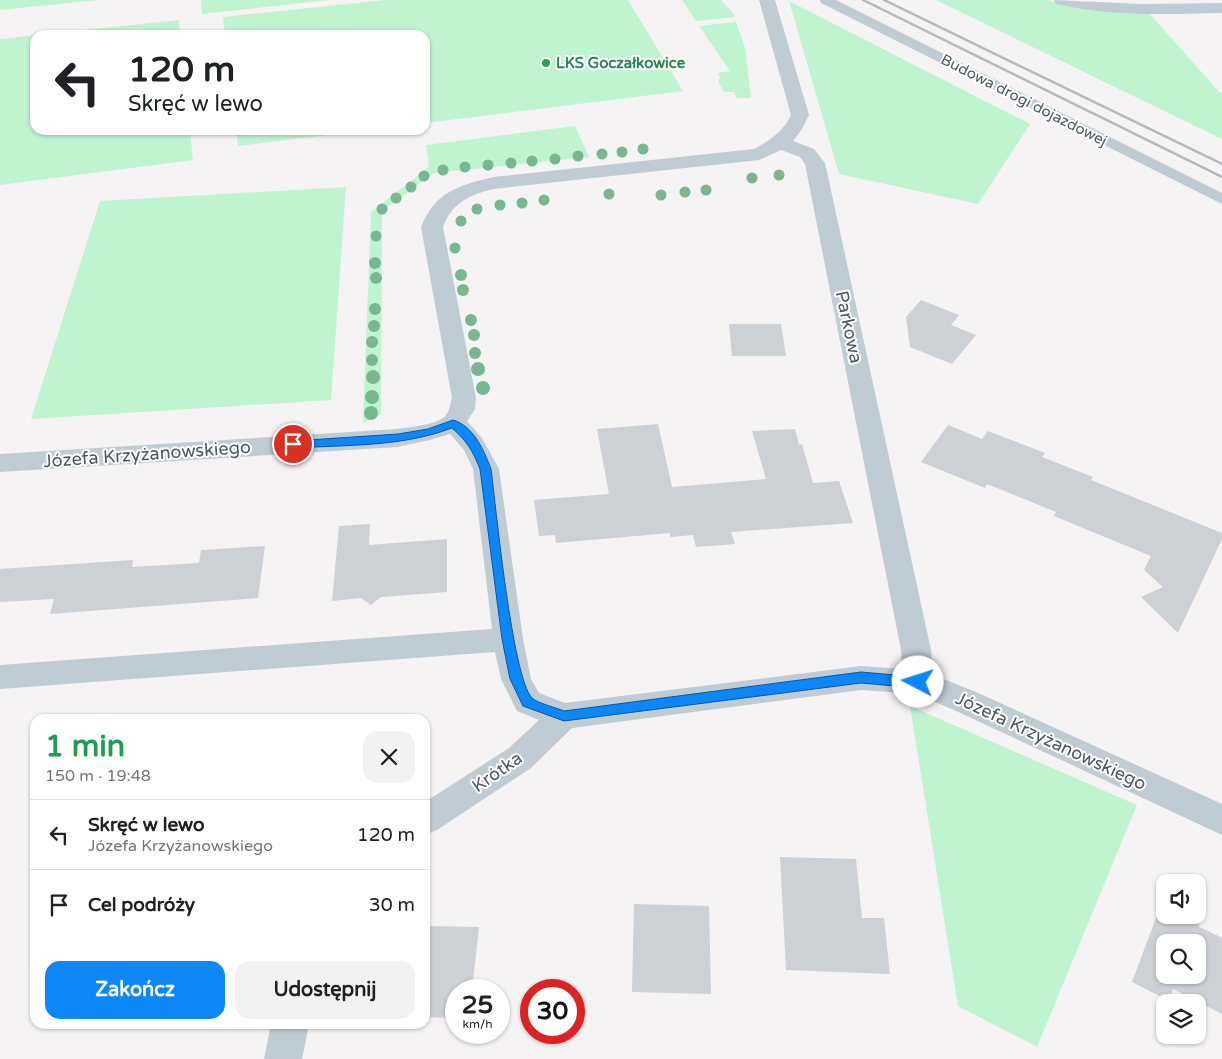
<!DOCTYPE html>
<html lang="pl">
<meta charset="utf-8">
<style>
:root{--surface:#fff;--page:#f2f2f2;--text:#202124;--muted:#757577;--line:#e0e0e0;--accent:#0d87f5}
body{margin:0;font-family:"Varela Round",sans-serif;background:var(--page);color:var(--text);height:100vh;display:flex;flex-direction:column;font-size:19px;white-space:nowrap}
*{box-sizing:border-box;margin:0}
p{font-size:16px;color:var(--muted)}
.icon{flex:none;width:28px;height:28px;fill:none;stroke:currentColor;stroke-width:2;stroke-linecap:round;stroke-linejoin:round}
.map{position:relative;flex:1;overflow:hidden}
.details{position:absolute;left:30px;top:714px;width:400px;height:315px;display:flex;flex-direction:column;background:var(--surface);border-radius:15px;box-shadow:0 1px 4px #0004}
.details>*{flex:none}
.hud{position:absolute;left:30px;top:30px;width:400px;height:105px;border-radius:15px;box-shadow:0 1px 4px #0004;background:#fff;color:var(--text);overflow:hidden}
.buttons{position:absolute;left:1156px;top:874px;display:grid;gap:10px}
.buttons a{display:grid;place-items:center;width:50px;height:50px;border-radius:10px;background:var(--surface);box-shadow:0 1px 4px #0004;font-size:25px}
.speed{position:absolute;left:445px;top:979px;display:flex;gap:10px;font-size:25px;font-weight:700;text-align:center}
.speed>*{display:grid;place-content:center;width:65px;height:65px;border-radius:50%;background:var(--surface);box-shadow:0 1px 4px #0004;line-height:1}
.speed small{font-size:12px;font-weight:400}
.speed .limit{border:8px solid #d22;background:#fff;color:#111}
.pin{position:absolute;display:grid;place-items:center;width:42px;height:42px;color:#fff;margin:-21px;border:2px solid #fff;border-radius:50%;box-shadow:0 1px 5px #0007}
.me{position:absolute;width:55px;margin:-28px;rotate:275deg;stroke-linejoin:round;filter:drop-shadow(0 0 4px #0008)}
.turn{display:flex;align-items:center;gap:18px;height:105px;padding:0 15px;font-size:22px}
.turn .icon{width:65px;height:65px;stroke-width:2.5}
.turn b{display:block;font-size:35px;line-height:42px}
.round{display:grid;place-items:center;flex:none;width:52px;height:52px;border-radius:15px;background:var(--page)}
.summary{display:flex;align-items:center;justify-content:space-between;height:85px;padding:0 15px}
h1{font-size:30px;font-weight:800;line-height:38px;color:#1e9e55}
.button{display:flex;gap:10px;margin-top:auto;padding:10px 15px}
.button a{flex:1;height:58px;border-radius:15px;background:var(--accent);color:#fff;font-size:20px;font-weight:800;line-height:58px;text-align:center}
.button a+a{background:var(--page);color:var(--text)}
ul{padding:0;list-style:none}
li{display:flex;align-items:center;gap:15px;height:70px;padding:0 15px;border-top:1px solid var(--line)}
li div{flex:1}
li b{display:block;font-size:19px}
li em{font-style:normal}
.map>svg:first-child{display:block}
.green{fill:#c0f4d0}
.building{fill:#cdd0d5;fill-rule:evenodd}
.lines{fill:none;stroke-linecap:round;stroke-linejoin:round}
.service{fill:#c0ccd3;fill-rule:evenodd}
.minor{fill:#c0ccd3;fill-rule:evenodd}
.rail{stroke:#b4b9bd;stroke-width:2.5}
.tree{fill:#77b891}
.route{fill:#0d87f5;stroke:#08589f}
.leisure-dot{fill:#2e9e5b;stroke:#fff;stroke-width:2}
.labels{text-anchor:middle;dominant-baseline:central;stroke-width:4;stroke-linejoin:round;paint-order:stroke}
.far-leisure-label{font-size:15px;font-weight:bold;fill:#27864d;stroke:#fff;text-anchor:start}
.far-street-label{font-size:15px;fill:#495862;stroke:#fff}
.street-label{font-size:18px;fill:#495862;stroke:#fff}
</style>
<div class="map">
<svg width="1222" height="1059" viewBox="0 0 1222 1059">
<rect width="100%" height="100%" fill="#f5f3f3"/>
<!-- green -->
<path class="green" d="M 0,0 L 99,0 L 0,10 Z
M 201,0 L 330,0 L 202,14 Z
M 385,0 L 628,0 L 683,91 L 425,123 L 425,35 L 225,35 L 223,17 Z
M 682,0 L 721,0 L 734,14 L 734,17 L 696,21 Z
M 936,0 L 1048,0 L 1075,8 L 1148,12 L 1222,95 L 1222,139 Z
M 789,1 L 1030,124 L 978,204 L 839,174 Z
M 179,20 L 180,35 L 36,35 Z
M 736,22 L 745,48 L 751,98 L 737,98 L 734,92 L 724,92 L 718,81 L 720,78 L 718,73 L 730,71 L 699,26 Z
M 35,35 L 35,130 L 190,130 L 193,160 L 0,185 L 0,39 Z
M 575,126 L 589,157 L 434,173 L 382,211 L 381,414 L 363,423 L 371,212 L 429,167 L 426,145 Z
M 236,130 L 368,130 L 238,146 Z
M 346,187 L 331,400 L 31,419 L 100,201 Z
M 910,706 L 1137,805 L 1037,1047 L 958,1006 Z"/>
<!-- building -->
<path class="building" d="M 921,300 L 959,315 L 951,325 L 976,335 L 952,364 L 910,347 L 906,317 Z
M 729,324 L 781,324 L 786,356 L 732,356 Z
M 658,424 L 672,487 L 766,479 L 752,431 L 795,429 L 799,445 L 802,444 L 813,483 L 839,481 L 853,523 L 731,532 L 735,544 L 696,547 L 693,535 L 670,537 L 670,533 L 556,543 L 555,535 L 539,536 L 534,500 L 609,494 L 597,429 Z
M 948,425 L 982,439 L 988,431 L 1045,453 L 1042,457 L 1093,477 L 1091,480 L 1222,533 L 1222,539 L 1178,633 L 1141,597 L 1163,587 L 1144,570 L 1151,556 L 1054,516 L 1056,512 L 987,484 L 985,488 L 921,462 Z
M 370,524 L 369,545 L 447,539 L 447,592 L 381,597 L 371,605 L 361,598 L 332,601 L 339,526 Z
M 265,546 L 258,598 L 50,614 L 54,599 L 0,602 L 0,569 L 133,560 L 132,567 L 199,563 L 201,550 Z
M 780,857 L 856,859 L 862,918 L 884,918 L 890,974 L 786,970 Z
M 634,904 L 709,906 L 711,994 L 632,992 Z
M 1157,915 L 1203,915 L 1198,926 L 1222,938 L 1222,1014 L 1173,989 L 1169,1001 L 1132,982 ZM 1165,942 L 1198,942 L 1198,975 L 1165,975 Z
M 425,926 L 479,927 L 472,990 L 456,990 L 456,1018 L 425,1017 Z"/>
<g class="lines">
<!-- service -->
<path class="service" d="M 820,0 L 836,0 L 1222,193 L 1222,204 L 821,3 Z"/>
<!-- minor -->
<path class="minor" d="M 759,0 L 775,0 L 809,115 L 802,129 L 793,141 L 814,149 L 825,163 L 931,650 L 933,675 L 976,692 L 1222,804 L 1222,835 L 954,710 L 916,694 L 861,690 L 572,728 L 531,768 L 437,830 L 425,835 L 425,802 L 509,748 L 539,720 L 517,711 L 501,679 L 495,652 L 0,689 L 0,665 L 492,629 L 473,469 L 464,450 L 450,434 L 430,440 L 397,447 L 0,472 L 0,454 L 397,429 C 410,427 435,425 444,417 C 450,412 450,404 452,398 L 421,227 C 436,191 458,186 493,177 L 754,149 C 770,140 783,132 791,115 ZM 781,150 L 800,157 L 805,164 L 901,650 L 902,669 L 861,666 L 565,703 L 539,693 L 531,679 L 523,639 L 499,469 L 482,438 L 467,421 L 475,409 L 476,398 L 443,227 C 452,203 469,195 493,189 L 759,160 Z
M 1054,0 L 1141,4 L 1222,3 L 1222,13 C 1166,14 1111,17 1056,4 Z
M 271,1024 L 309,1024 L 302,1059 L 264,1059 Z"/>
<!-- rail -->
<path class="rail" d="M 863,0 L 1222,177
M 884,0 L 1222,164"/>
</g>
<!-- trees -->
<g class="tree">
<circle cx="643" cy="149" r="5.5"/>
<circle cx="622" cy="152" r="5.5"/>
<circle cx="602" cy="154" r="5.5"/>
<circle cx="578" cy="156" r="5.5"/>
<circle cx="555" cy="159" r="5.5"/>
<circle cx="532" cy="161" r="5.5"/>
<circle cx="511" cy="163" r="5.5"/>
<circle cx="488" cy="165" r="5.5"/>
<circle cx="465" cy="167" r="5.5"/>
<circle cx="443" cy="170" r="5.5"/>
<circle cx="779" cy="175" r="5.5"/>
<circle cx="424" cy="176" r="5.5"/>
<circle cx="752" cy="178" r="5.5"/>
<circle cx="411" cy="187" r="5.5"/>
<circle cx="706" cy="190" r="5.5"/>
<circle cx="685" cy="192" r="5.5"/>
<circle cx="609" cy="194" r="5.5"/>
<circle cx="661" cy="195" r="5.5"/>
<circle cx="396" cy="198" r="5.5"/>
<circle cx="544" cy="200" r="5.5"/>
<circle cx="522" cy="203" r="5.5"/>
<circle cx="500" cy="205" r="5.5"/>
<circle cx="382" cy="209" r="5.5"/>
<circle cx="477" cy="209" r="5.5"/>
<circle cx="461" cy="221" r="5.5"/>
<circle cx="376" cy="236" r="5.5"/>
<circle cx="455" cy="248" r="5.5"/>
<circle cx="375" cy="263" r="6"/>
<circle cx="461" cy="275" r="6"/>
<circle cx="376" cy="278" r="6"/>
<circle cx="463" cy="290" r="6"/>
<circle cx="375" cy="309" r="6"/>
<circle cx="471" cy="320" r="6"/>
<circle cx="374" cy="326" r="6"/>
<circle cx="474" cy="335" r="6"/>
<circle cx="372" cy="342" r="6"/>
<circle cx="475" cy="353" r="6"/>
<circle cx="372" cy="360" r="6"/>
<circle cx="478" cy="369" r="7"/>
<circle cx="373" cy="377" r="7"/>
<circle cx="483" cy="388" r="7"/>
<circle cx="372" cy="397" r="7"/>
<circle cx="371" cy="413" r="7"/>
</g>
<!-- route -->
<path class="route" d="M 453,420 C 474,426 484,451 491,469 C 496,507 512,677 532,698 C 537,703 557,708 564,711 L 861,672 L 918,677 L 922,679 L 924,682 L 922,686 L 918,688 L 861,683 L 564,721 L 523,706 L 510,679 L 502,639 L 480,469 C 473,451 466,440 452,428 C 402,447 346,445 293,448 L 288,444 L 293,441 L 398,434 L 428,429 Z"/>
<!-- markers -->
<circle class="leisure-dot" cx="546" cy="63" r="5"/>
<g class="labels">
<!-- far-leisure labels -->
<g class="far-leisure-label">
<text x="556" y="63">LKS Goczałkowice</text>
</g>
<!-- far-street labels -->
<g class="far-street-label">
<text transform="translate(1024 100) rotate(27)">Budowa drogi dojazdowej</text>
</g>
<!-- street labels -->
<g class="street-label">
<text transform="translate(849 327) rotate(78)">Parkowa</text>
<text transform="translate(147 454) rotate(-4)">Józefa Krzyżanowskiego</text>
<text transform="translate(1051 741) rotate(25)">Józefa Krzyżanowskiego</text>
<text transform="translate(497 772) rotate(-35)">Krótka</text>
</g>
</g>
</svg>
<div class="buttons">
<a><svg class="icon" aria-label="sound" viewBox="0 0 24 24"><path d="M4 9h4l5-4v14l-5-4H4zM17 9q2 3 0 6"/></svg></a>
<a><svg class="icon" aria-label="search" viewBox="0 0 24 24"><circle cx="10" cy="10" r="6"/><path d="M15 15l6 6"/></svg></a>
<a><svg class="icon" aria-label="layers" viewBox="0 0 24 24"><path d="M12 4l9 5-9 5-9-5zM3 14l9 5 9-5"/></svg></a>
</div>
<div class="speed"><div>25<small>km/h</small></div><div class="limit">30</div></div>
<div class="pin" style="left:293px;top:444px;background:#d93025"><svg class="icon" aria-label="arrive" viewBox="0 0 24 24"><path d="M6 21V4h12l-3 4 3 4H6"/></svg></div>
<svg class="me" style="left:918px;top:682px" viewBox="-20 -20 40 40"><circle r="19" fill="#fff"/><path d="M0-13L10 11 0 6-10 11z" fill="#0d87f5"/></svg>
<div class="hud">
<div class="turn"><svg class="icon" aria-label="left" viewBox="0 0 24 24"><path d="M17 20v-9H6M10 6l-5 5 5 5"/></svg><div><b>120 m</b>Skręć w lewo</div></div>
</div>
<section class="details">
<div class="summary"><div><h1>1 min</h1><p>150 m · 19:48</p></div><a class="round"><svg class="icon" aria-label="close" viewBox="0 0 24 24"><path d="M6 6l12 12M18 6L6 18"/></svg></a></div>
<ul>
<li><svg class="icon" aria-label="left" viewBox="0 0 24 24"><path d="M17 20v-9H6M10 6l-5 5 5 5"/></svg><div><b>Skręć w lewo</b><p>Józefa Krzyżanowskiego</p></div><em>120 m</em></li>
<li><svg class="icon" aria-label="arrive" viewBox="0 0 24 24"><path d="M6 21V4h12l-3 4 3 4H6"/></svg><div><b>Cel podróży</b></div><em>30 m</em></li>
</ul>
<div class="button"><a>Zakończ</a><a>Udostępnij</a></div>
</section>
</div>
